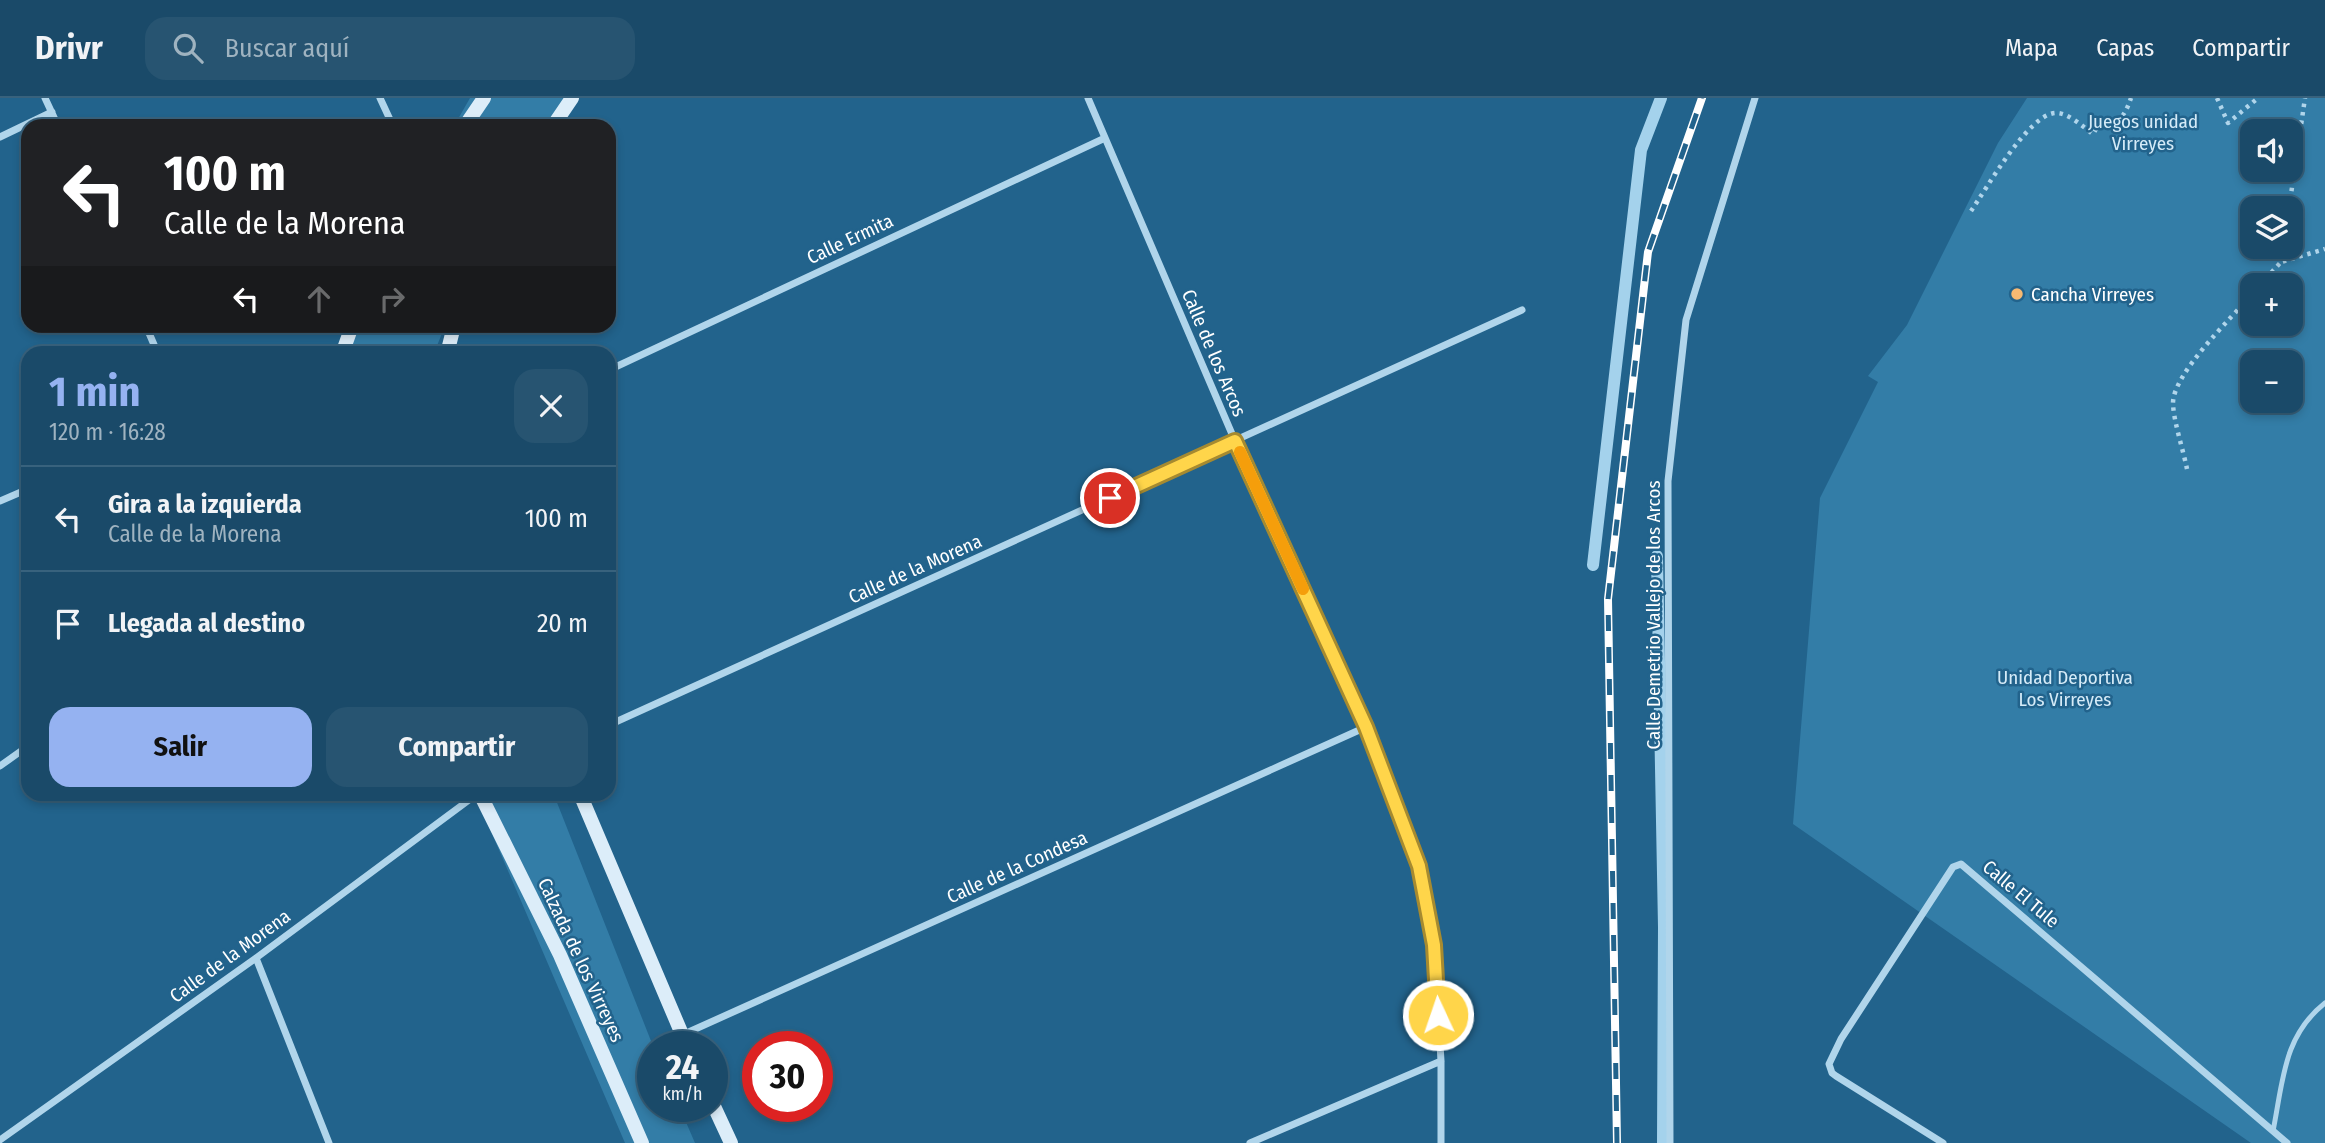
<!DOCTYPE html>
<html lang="es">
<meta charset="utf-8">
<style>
:root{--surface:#1a4a69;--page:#275471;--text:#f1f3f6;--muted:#9fb3c0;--line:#38627d;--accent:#95b2f1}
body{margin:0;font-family:"Fira Sans Condensed",sans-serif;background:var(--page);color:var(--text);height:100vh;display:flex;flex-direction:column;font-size:26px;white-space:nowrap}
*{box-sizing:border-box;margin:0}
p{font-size:23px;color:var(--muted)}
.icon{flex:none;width:38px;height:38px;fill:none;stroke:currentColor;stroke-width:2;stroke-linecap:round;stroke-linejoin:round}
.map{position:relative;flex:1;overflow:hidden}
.drawer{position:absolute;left:21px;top:248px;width:595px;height:455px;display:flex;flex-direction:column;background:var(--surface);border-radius:21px;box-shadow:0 4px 10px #0003,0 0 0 2px var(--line)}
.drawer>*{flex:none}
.banner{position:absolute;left:21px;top:21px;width:595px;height:214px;border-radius:21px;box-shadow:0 4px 10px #0003,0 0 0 2px var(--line);background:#202124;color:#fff;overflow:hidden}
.controls{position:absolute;left:2240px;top:21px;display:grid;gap:14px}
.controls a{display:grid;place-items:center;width:63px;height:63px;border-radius:14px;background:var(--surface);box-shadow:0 4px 10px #0003,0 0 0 2px var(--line);font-size:35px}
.speed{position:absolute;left:637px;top:933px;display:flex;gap:14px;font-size:35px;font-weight:700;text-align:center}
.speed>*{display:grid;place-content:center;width:91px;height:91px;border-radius:50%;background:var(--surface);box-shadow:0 4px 10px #0003,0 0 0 2px var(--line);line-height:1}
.speed small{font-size:18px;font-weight:400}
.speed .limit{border:10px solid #d22;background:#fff;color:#111}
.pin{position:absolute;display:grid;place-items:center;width:60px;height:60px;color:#fff;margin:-30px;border:4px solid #fff;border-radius:50%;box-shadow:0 2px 7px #0007}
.me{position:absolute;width:77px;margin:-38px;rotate:357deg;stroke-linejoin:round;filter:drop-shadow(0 0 5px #0008)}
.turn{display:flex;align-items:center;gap:24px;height:147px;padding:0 28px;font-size:32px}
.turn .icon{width:91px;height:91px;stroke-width:2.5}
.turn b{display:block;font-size:49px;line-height:60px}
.lanes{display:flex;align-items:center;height:66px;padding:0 28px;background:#0003;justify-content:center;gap:35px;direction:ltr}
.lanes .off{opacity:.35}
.round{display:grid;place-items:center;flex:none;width:74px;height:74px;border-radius:21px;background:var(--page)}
.summary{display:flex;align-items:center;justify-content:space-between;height:119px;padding:0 28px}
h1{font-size:42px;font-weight:700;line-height:52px;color:var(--accent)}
.action{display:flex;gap:14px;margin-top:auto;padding:14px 28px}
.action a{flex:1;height:80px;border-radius:21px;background:var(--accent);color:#111;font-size:28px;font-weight:700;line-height:80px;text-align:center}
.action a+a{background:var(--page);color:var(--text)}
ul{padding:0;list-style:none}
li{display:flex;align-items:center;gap:21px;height:105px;padding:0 28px;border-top:2px solid var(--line)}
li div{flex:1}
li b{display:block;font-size:26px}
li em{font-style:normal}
header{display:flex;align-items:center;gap:42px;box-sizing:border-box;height:98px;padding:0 35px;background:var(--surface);border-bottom:2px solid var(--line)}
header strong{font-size:33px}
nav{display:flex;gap:38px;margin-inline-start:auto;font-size:24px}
.search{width:490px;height:63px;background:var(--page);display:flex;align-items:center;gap:18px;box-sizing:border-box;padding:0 24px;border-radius:21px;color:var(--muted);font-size:26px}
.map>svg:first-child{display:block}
.green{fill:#337da7;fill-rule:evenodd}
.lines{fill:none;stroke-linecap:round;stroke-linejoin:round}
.stream{stroke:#a4d2ec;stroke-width:12}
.path{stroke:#b0d5eb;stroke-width:4.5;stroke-dasharray:3.5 5;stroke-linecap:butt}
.lane{stroke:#b0d5eb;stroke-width:5}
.street{stroke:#b0d5eb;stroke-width:7}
.secondary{stroke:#dcedf9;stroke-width:14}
.rail-casing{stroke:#fff;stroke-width:8}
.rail{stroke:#22638c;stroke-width:5;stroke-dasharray:16;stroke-linecap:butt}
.route-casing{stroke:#a68a30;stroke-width:18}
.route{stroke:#ffd54a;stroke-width:12}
.slow{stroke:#f59e0b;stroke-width:12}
.poi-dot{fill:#f7b972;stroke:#22638c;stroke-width:2.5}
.labels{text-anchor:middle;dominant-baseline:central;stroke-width:5;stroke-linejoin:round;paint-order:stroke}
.park-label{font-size:19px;fill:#d5ebf8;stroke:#22638c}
.street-label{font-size:19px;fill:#fff;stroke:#22638c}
.poi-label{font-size:19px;fill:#fff;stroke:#22638c;text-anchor:start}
</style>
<header>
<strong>Drivr</strong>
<div class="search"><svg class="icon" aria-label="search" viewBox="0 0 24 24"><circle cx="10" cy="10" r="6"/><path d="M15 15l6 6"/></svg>Buscar aquí</div>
<nav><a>Mapa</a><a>Capas</a><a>Compartir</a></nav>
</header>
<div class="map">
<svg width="2325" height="1045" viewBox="0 0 2325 1045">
<rect width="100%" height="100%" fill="#22638c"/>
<!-- green -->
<path class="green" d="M 470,0 L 567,0 L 548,28 L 454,28 Z
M 2027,0 L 2325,0 L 2325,1045 L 2251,1045 L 1793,726 L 1820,400 L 1878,284 L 1868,278 L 1907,227 L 1998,45 ZM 2252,33 L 2291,33 L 2291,72 L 2252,72 ZM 2252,110 L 2291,110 L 2291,149 L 2252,149 ZM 2252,187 L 2291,187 L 2291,226 L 2252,226 ZM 2252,264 L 2291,264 L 2291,303 L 2252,303 Z
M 346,228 L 445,228 L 434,255 L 338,256 Z
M 473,697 L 554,697 L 653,948 L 653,1008 L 679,1008 L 695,1045 L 625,1045 L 484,717 Z"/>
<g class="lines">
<!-- stream -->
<path class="stream" d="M 1657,458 L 1664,829 L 1663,1045
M 1593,467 L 1641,52 L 1661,0"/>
<!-- path -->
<path class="path" d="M 2217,0 L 2228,25 L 2258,0
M 2289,110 L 2305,0
M 1971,113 C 1987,90 2028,17 2055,15 C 2068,14 2083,29 2093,36 L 2098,28 C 2120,26 2124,19 2131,0
M 2283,149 L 2281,164 L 2325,151
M 2260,187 L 2281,164
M 2187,371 C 2183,351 2174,325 2173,306 C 2172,276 2232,220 2252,196"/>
<!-- lane -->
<path class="lane" d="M 2273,1033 C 2283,984 2283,938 2325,905"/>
<!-- street -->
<path class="street" d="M 45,0 L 58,28
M 380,0 L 393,28
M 1088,0 L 1235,343 L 1366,629 L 1419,768 L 1434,847 L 1441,963 L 1441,1045
M 0,39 L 52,14
M 146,228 L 158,256
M 609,272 L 1105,40
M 0,403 L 28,391
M 609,627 L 1522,212
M 0,668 L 28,648
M 256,860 L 329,1045
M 682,937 L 1366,629
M 0,1042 L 256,860 L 477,696
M 1250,1045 L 1441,963
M 1670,1045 L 1668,383 L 1686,222 L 1755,0
M 1943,1045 L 1836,978 L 1832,975 L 1829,966 L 1841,941 L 1953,769 L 1961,766 L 2287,1045"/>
<!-- secondary -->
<path class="secondary" d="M 465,28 L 484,0
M 553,28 L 572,0
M 342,256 L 352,228
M 447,256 L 454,228
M 480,696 L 560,857 L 642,1045
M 580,696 L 687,948
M 712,1004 L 731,1045"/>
<defs>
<path id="rail" d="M 1617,1045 L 1608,501 L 1648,154 L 1702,0"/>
</defs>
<!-- rail casing -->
<use href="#rail" class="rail-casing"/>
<!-- rail -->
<use href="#rail" class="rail"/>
</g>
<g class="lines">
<defs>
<path id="route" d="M 1110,400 L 1235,343 L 1366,629 L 1419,768 L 1434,847 L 1438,917"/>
</defs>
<!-- route casing -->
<use href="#route" class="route-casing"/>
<!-- route -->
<use href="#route" class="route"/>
<!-- slow -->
<path class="slow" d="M 1240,354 L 1303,491"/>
</g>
<!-- markers -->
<circle class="poi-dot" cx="2017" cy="196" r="7"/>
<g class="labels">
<!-- park labels -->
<g class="park-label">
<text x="2143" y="23">Juegos unidad<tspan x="2143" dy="22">Virreyes</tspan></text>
<text x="2065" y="579">Unidad Deportiva<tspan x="2065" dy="22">Los Virreyes</tspan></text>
</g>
<!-- street labels -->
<g class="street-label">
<text transform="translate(850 141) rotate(-25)">Calle Ermita</text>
<text transform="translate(1214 255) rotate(67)">Calle de los Arcos</text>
<text transform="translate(915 471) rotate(-24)">Calle de la Morena</text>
<text transform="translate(1653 517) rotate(-90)">Calle Demetrio Vallejo de los Arcos</text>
<text transform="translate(1017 769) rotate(-24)">Calle de la Condesa</text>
<text transform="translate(2021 796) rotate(40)">Calle El Tule</text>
<text transform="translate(230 858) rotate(-36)">Calle de la Morena</text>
<text transform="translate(581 862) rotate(65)">Calzada de los Virreyes</text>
</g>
<!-- poi labels -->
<g class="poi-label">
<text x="2031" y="196">Cancha Virreyes</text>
</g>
</g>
</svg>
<div class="controls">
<a><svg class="icon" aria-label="sound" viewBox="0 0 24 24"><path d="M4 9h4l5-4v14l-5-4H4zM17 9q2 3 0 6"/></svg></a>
<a><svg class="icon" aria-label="layers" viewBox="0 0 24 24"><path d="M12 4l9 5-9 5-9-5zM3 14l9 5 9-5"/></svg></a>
<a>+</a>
<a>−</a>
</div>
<div class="speed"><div>24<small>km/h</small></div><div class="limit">30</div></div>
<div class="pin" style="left:1110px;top:400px;background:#d93025"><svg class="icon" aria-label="arrive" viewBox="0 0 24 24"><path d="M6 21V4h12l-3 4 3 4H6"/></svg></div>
<svg class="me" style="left:1438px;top:917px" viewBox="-20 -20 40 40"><circle r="17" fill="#ffd54a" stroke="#fff" stroke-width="3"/><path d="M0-11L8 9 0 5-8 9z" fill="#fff"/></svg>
<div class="banner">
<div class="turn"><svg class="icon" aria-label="left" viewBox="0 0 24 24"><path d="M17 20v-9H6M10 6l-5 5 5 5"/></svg><div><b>100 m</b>Calle de la Morena</div></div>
<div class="lanes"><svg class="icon" aria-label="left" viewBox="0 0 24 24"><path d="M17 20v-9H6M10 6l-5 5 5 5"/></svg><svg class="icon off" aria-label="ahead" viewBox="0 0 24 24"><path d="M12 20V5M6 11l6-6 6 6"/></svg><svg class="icon off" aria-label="right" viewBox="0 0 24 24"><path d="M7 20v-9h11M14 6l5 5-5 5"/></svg></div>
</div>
<section class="drawer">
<div class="summary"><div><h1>1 min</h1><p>120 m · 16:28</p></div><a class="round"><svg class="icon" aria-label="close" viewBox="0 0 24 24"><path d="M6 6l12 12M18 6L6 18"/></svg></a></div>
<ul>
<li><svg class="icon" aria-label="left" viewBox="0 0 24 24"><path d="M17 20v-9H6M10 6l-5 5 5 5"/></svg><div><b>Gira a la izquierda</b><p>Calle de la Morena</p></div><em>100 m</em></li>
<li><svg class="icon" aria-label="arrive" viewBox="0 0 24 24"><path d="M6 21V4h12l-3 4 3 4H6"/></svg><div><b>Llegada al destino</b></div><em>20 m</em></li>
</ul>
<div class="action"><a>Salir</a><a>Compartir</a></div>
</section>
</div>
